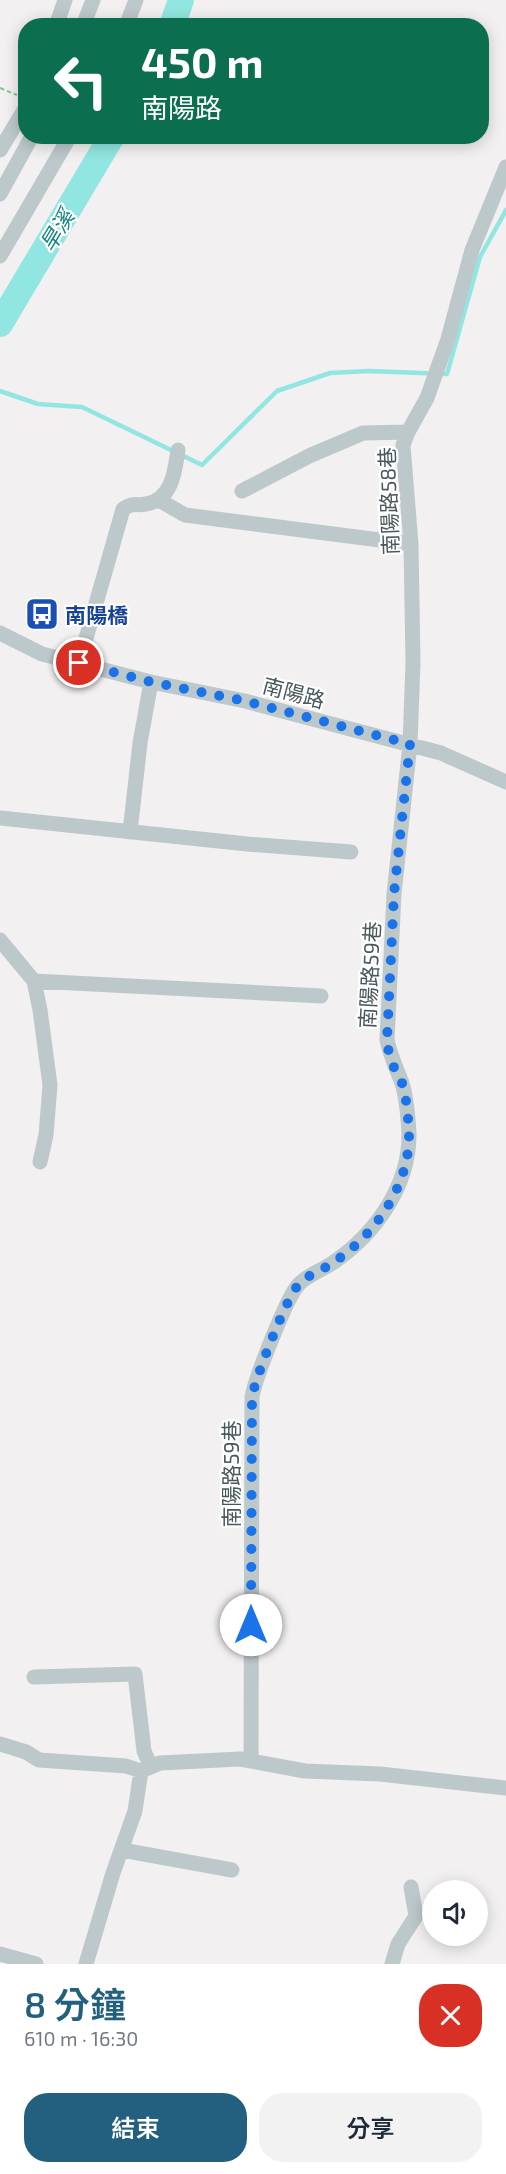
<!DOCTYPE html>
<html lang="zh-TW">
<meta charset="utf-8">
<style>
:root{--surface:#fff;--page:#f2f2f3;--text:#1f2937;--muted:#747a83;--accent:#235f7e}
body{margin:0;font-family:"Exo 2","Noto Sans TC",sans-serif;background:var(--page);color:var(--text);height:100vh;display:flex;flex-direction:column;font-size:22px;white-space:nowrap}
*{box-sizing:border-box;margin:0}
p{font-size:20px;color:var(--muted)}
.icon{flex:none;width:33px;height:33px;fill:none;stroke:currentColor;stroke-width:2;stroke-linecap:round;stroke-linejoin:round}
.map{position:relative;height:1964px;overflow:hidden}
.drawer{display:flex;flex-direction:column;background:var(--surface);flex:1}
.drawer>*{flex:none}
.guide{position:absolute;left:18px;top:18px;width:471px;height:126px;border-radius:24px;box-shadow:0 3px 15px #0003;background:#0b6e4f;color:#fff;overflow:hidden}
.controls{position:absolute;left:422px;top:1880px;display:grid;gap:12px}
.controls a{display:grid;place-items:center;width:66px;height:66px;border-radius:50%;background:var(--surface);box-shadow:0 3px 15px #0003;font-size:30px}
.pin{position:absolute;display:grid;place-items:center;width:51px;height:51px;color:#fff;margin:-26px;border:3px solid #fff;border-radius:50%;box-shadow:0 2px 6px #0007}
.me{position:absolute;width:66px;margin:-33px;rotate:0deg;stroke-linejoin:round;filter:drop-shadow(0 0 4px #0008)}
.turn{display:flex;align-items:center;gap:21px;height:126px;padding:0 24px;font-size:27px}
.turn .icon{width:78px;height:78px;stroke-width:2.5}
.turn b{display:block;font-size:42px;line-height:51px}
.round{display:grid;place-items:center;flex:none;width:63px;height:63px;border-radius:24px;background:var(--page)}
.summary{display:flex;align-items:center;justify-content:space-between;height:102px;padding:0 24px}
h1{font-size:36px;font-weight:600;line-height:45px;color:var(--accent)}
.button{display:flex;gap:12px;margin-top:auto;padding:12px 24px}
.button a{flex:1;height:69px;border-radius:24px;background:var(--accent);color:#fff;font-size:24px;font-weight:600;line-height:69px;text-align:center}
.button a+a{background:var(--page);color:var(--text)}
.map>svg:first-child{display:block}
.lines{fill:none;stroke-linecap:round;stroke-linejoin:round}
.stream{stroke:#92e6e1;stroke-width:4.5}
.river{stroke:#92e6e1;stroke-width:26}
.path{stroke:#7cc88e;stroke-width:2;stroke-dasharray:4.5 3;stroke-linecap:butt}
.minor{stroke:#bdc8cb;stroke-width:15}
.route{stroke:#1a73e8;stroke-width:10;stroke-dasharray:0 18}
.labels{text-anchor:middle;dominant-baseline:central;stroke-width:4.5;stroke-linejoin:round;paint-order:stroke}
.street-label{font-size:21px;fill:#49585c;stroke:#fff}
.transit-label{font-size:21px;font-weight:bold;fill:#164399;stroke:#fff;text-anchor:start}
.water-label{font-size:22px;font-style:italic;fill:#16847e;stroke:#fff}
</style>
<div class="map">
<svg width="506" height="1964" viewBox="0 0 506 1964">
<rect width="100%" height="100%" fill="#f2f0f1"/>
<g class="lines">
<!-- stream -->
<path class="stream" d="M 0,391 L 38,404 L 82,407 L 202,465 L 277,391 L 330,373 L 368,371 L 447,374 L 480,257 L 506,210"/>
<!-- river -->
<path class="river" d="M 172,26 L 181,0
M 0,324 L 112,136"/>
<!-- path -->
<path class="path" d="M 0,88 L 17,95"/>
<!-- minor -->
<path class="minor" d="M 56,26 L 65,0
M 83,26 L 93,0
M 126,26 L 136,0
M 0,150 L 26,107
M 0,194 L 32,136
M 0,256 L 70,136
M 242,491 L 309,456 L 363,433 L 408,432
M 159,500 L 185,515 L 411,544
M 0,633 L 42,654 L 151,682 L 245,701 L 441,753 L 506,782
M 79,663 L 123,509 C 134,502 135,506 146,504 C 172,500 175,471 178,450
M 0,818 L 247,844 L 351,852
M 130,832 L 140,743 L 151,682
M 0,940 L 34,981 L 40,1010 L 50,1085 L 46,1135 L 40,1162
M 34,981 L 321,996
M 34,1677 L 135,1674 L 144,1751 L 151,1767
M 0,1744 L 26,1752 L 39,1760 L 126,1766 L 141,1771
M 251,1761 L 252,1397 C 255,1379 287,1296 299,1284 C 309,1274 323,1270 334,1262 C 376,1233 410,1185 409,1133 C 408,1117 407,1099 402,1083 C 396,1067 391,1058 387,1040 L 394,894 L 410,744 L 413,663 L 411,544 L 403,445 L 408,432 L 427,398 L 448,339 L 472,250 L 506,167
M 141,1771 L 160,1763 L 240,1759 L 305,1771 L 380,1774 L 506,1788
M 122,1850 L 232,1870
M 0,1954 L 36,1964
M 86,1964 L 113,1873 L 135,1811 L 141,1771
M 392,1964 L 398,1944 L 416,1916 L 411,1887"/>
</g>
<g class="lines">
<!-- route -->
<path class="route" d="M 79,663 L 151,682 L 245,701 L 410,744 L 394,894 L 387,1040 C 388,1048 389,1056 392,1063 C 395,1070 399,1076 402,1083 C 407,1099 408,1117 409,1133 C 410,1185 376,1234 334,1262 C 323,1270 309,1274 299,1284 C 287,1296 255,1379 252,1397 L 251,1625"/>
</g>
<!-- icons -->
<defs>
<symbol id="bus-square" viewBox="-11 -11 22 22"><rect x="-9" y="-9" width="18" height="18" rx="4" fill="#1a4fb4" stroke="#fff"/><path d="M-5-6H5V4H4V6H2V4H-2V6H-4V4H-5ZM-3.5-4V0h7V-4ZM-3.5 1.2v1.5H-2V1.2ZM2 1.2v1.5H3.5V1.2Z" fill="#fff"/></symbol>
</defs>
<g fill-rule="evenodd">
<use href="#bus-square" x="23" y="595" width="38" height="38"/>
</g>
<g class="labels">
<!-- street labels -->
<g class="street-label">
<text transform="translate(388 501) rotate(-92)">南陽路58巷</text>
<text transform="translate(294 692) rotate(15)">南陽路</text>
<text transform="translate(369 975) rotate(-87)">南陽路59巷</text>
<text transform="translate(230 1474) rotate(-90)">南陽路59巷</text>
</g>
<!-- transit labels -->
<g class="transit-label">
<text x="65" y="614">南陽橋</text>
</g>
<!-- water labels -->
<g class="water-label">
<text transform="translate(56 230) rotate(-59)">旱溪</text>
</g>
</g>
</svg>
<div class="controls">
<a><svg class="icon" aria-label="sound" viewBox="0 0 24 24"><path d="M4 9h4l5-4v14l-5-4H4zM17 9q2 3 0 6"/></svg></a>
</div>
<div class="pin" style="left:79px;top:663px;background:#d93025"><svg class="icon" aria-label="arrive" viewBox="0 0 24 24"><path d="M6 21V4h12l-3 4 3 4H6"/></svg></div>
<svg class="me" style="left:251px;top:1625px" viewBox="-20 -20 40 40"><circle r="19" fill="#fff"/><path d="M0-13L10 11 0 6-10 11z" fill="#1a73e8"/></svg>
<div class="guide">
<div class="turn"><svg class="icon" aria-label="left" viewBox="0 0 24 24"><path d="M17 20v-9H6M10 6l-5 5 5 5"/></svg><div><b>450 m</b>南陽路</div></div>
</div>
</div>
<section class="drawer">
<div class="summary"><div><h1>8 分鐘</h1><p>610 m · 16:30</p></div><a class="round" style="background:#d93025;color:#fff"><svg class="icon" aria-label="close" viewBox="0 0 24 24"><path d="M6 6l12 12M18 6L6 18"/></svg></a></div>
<div class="button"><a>結束</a><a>分享</a></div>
</section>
